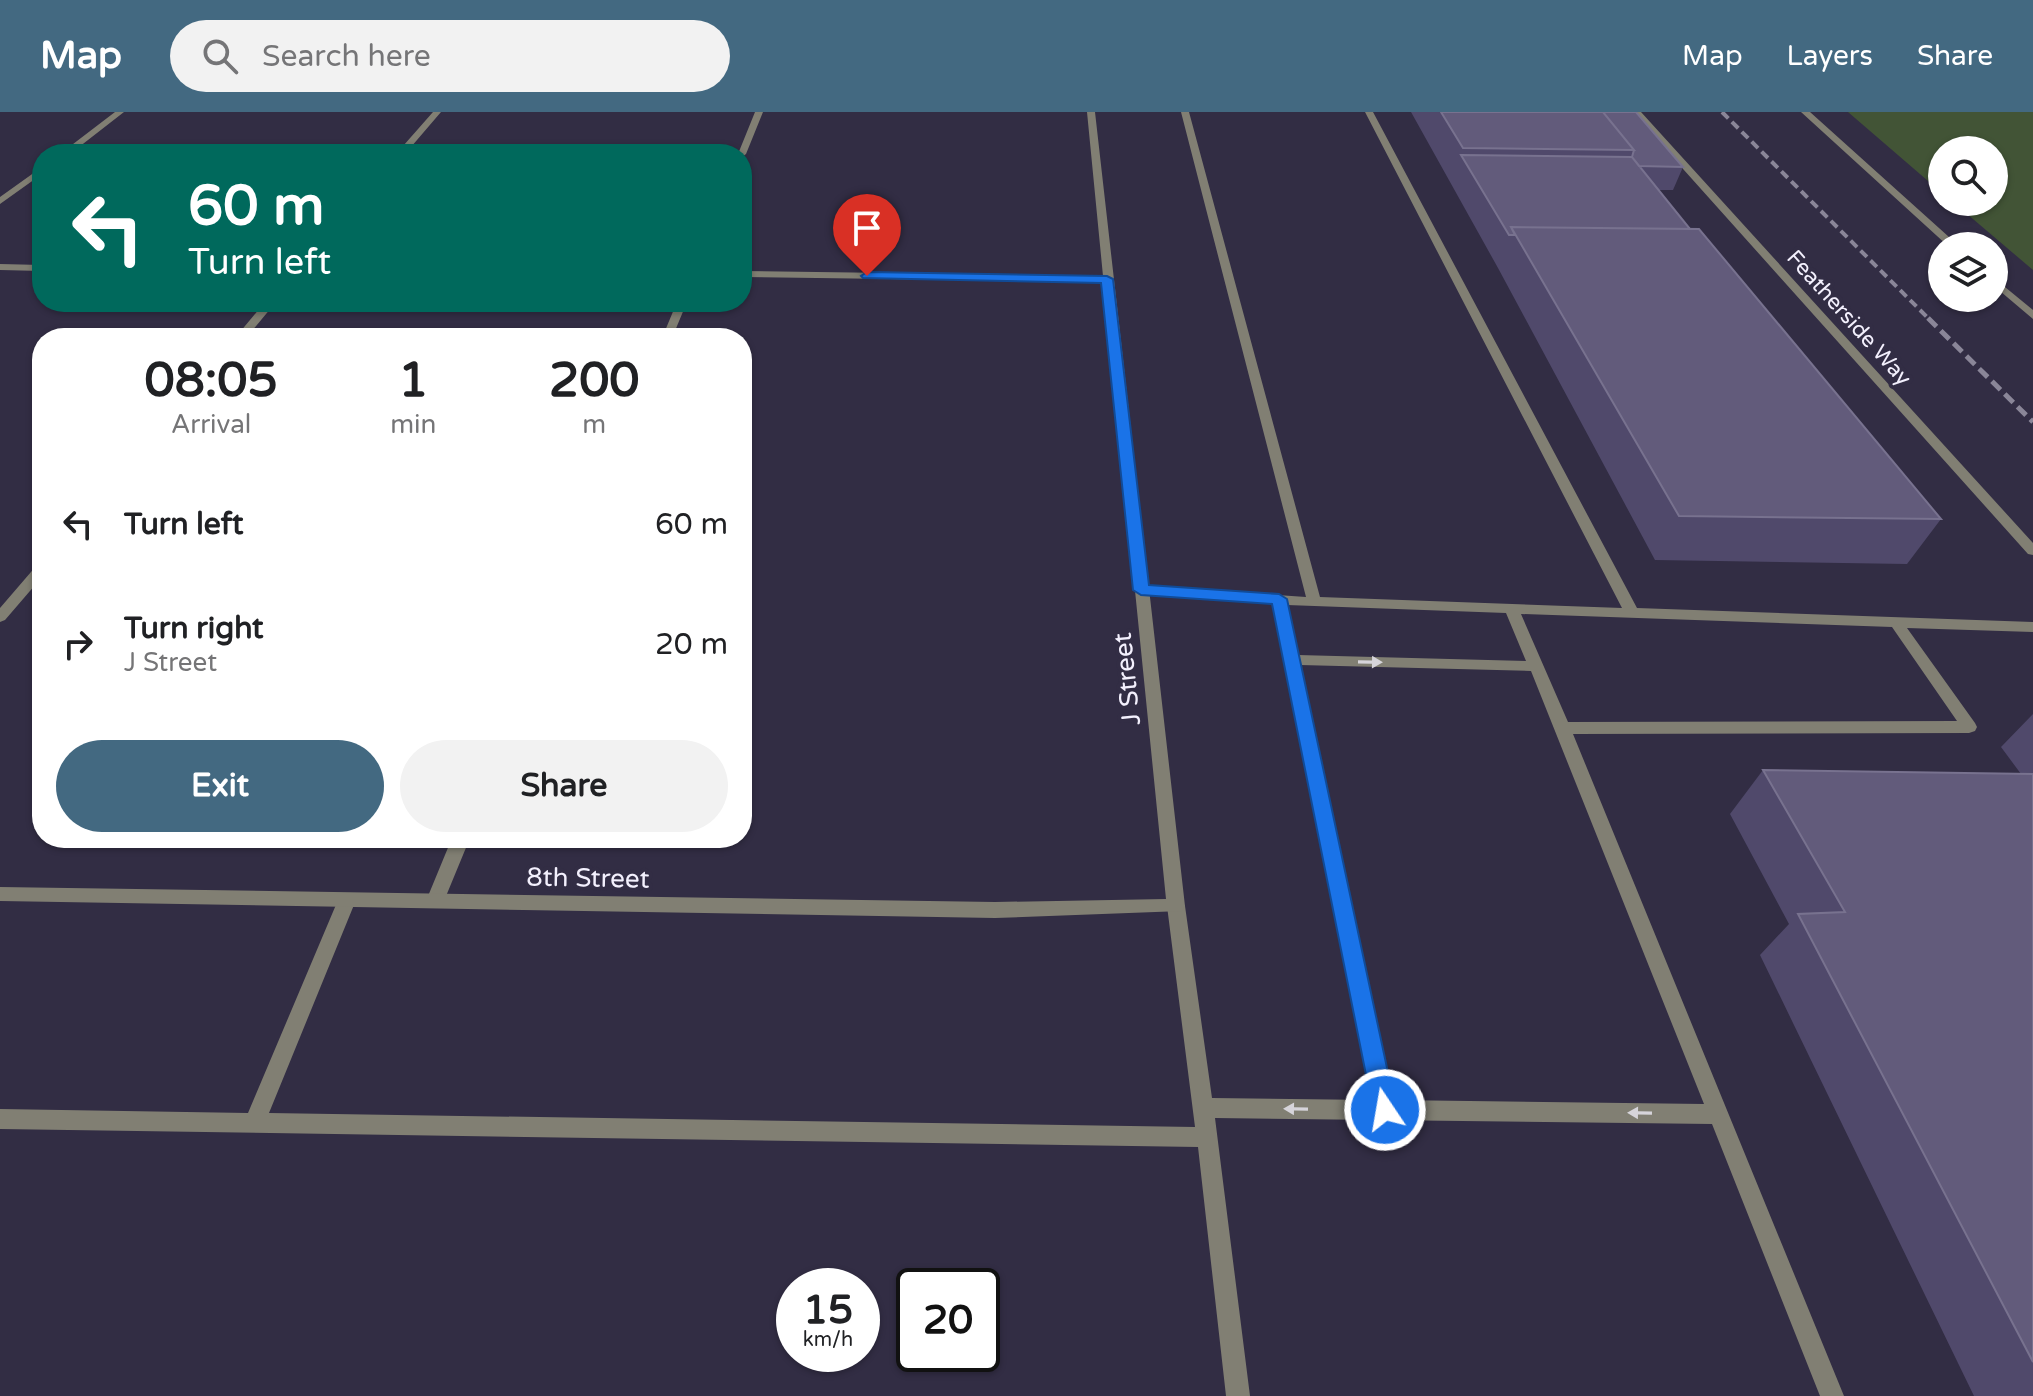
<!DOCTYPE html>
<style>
:root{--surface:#fff;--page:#f2f2f2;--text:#202124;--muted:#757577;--accent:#436981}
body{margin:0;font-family:"Varela Round",sans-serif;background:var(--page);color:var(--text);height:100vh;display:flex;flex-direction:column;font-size:30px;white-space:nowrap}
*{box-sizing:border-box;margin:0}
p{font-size:26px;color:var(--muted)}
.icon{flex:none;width:44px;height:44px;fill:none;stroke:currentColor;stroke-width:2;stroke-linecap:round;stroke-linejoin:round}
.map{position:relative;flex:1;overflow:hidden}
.drawer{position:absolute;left:32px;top:216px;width:720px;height:520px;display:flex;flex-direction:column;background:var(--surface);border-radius:32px;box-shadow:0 2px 6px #0004}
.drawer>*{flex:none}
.hud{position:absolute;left:32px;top:32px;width:720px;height:168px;border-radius:32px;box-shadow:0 2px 6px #0004;background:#00695c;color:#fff;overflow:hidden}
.tools{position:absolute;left:1928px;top:24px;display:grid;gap:16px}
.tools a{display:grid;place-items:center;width:80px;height:80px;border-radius:50%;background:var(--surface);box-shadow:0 2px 6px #0004;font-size:40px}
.speed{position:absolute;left:776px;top:1156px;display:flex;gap:16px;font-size:40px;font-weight:700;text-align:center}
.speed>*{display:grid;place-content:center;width:104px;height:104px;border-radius:50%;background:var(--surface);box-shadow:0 2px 6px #0004;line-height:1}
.speed small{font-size:20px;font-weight:400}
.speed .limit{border:4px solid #111;border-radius:12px;background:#fff;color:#111}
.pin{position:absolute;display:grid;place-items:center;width:68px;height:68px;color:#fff;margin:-82px -34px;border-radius:50% 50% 50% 0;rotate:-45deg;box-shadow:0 0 8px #0007}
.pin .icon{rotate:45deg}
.me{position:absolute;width:88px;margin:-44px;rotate:348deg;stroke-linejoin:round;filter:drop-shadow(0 0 6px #0008)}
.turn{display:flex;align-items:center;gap:28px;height:168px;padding:0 24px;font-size:36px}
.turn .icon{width:104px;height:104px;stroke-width:2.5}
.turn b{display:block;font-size:56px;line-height:68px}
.eta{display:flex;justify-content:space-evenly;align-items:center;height:136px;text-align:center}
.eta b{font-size:48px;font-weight:700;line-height:56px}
.button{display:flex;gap:16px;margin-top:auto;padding:16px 24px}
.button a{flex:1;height:92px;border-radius:48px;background:var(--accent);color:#fff;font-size:32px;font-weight:700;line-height:92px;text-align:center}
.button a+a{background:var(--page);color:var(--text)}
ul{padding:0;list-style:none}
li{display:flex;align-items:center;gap:24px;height:120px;padding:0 24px}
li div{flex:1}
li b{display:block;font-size:30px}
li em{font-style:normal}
header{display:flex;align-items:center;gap:48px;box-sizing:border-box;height:112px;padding:0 40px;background:var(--accent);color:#fff}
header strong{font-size:38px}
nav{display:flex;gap:44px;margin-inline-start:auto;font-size:28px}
.search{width:560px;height:72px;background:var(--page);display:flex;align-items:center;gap:20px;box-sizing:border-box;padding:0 28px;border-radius:44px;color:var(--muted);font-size:30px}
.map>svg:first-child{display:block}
.green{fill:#425436}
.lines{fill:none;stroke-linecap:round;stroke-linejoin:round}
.lane{fill:#817f73;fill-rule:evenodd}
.street{fill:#817f73;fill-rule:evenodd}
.rail-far1{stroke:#8a8698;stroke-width:4;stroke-dasharray:9 5;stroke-linecap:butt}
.rail{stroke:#8a8698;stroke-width:5;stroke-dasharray:12 6;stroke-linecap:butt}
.wall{fill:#50496b}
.building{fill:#625b7b;stroke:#78728f;stroke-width:2}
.oneway{fill:#d6d4da}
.route{fill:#1a73e8;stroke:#114b97;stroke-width:2}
.labels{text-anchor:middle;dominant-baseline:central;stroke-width:8;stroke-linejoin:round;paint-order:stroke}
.far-street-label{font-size:22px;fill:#f3f0fd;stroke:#322d44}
.street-label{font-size:26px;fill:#f3f0fd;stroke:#322d44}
</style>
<header>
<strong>Map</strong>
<div class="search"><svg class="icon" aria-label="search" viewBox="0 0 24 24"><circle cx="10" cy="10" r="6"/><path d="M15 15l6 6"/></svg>Search here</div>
<nav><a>Map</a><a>Layers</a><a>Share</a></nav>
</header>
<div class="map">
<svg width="2033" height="1284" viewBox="0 0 2033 1284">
<rect width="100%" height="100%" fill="#322d44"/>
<!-- green -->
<path class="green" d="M 1848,0 L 2033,0 L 2033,158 L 1953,90 L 1994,90 L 1994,38 L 1942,38 L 1942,81 Z"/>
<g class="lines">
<!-- lane -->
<path class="lane" d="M 115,0 L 124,0 L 70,42 L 60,42 Z
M 755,0 L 763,0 L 746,42 L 742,45 L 742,42 L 738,42 Z
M 1181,0 L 1189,0 L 1320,485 L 1622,496 L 1365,0 L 1373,0 L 1637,496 L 2033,510 L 2033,520 L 1907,516 L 1975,611 L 1977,615 L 1975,619 L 1969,621 L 1573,622 L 1844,1284 L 1820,1284 L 1712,1012 L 1215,1006 L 1250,1284 L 1226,1284 L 1198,1035 L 0,1017 L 0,997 L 248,1001 L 338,788 L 341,783 L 347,781 L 353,783 L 356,788 L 269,1001 L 1195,1015 L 1167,794 L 1170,789 L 1176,786 L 1182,789 L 1185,794 L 1212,986 L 1373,988 L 1273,492 L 1141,483 L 1134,478 L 1141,473 L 1306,485 ZM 1287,493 L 1506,501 L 1526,549 L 1298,543 ZM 1521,502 L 1892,515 L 1957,609 L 1568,610 ZM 1300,553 L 1531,559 L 1704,992 L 1393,988 Z
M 1801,0 L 1810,0 L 1959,134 L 1948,134 Z
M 42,55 L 42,62 L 0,92 L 0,85 Z
M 1994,166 L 2033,198 L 2033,207 L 1994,174 Z
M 677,190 L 687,190 L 672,226 L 662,226 Z
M 452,726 L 470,726 L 444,789 L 441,794 L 435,796 L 429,794 L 426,789 Z"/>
<!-- street -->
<path class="street" d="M 433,0 L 441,0 L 405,42 L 396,42 Z
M 1087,0 L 1095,0 L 1185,794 L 1182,799 L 995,806 L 0,789 L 0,775 L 995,790 L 1166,787 L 1104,170 L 742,165 L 742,159 L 1103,164 Z
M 1632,0 L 1641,0 L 2033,431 L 2033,443 L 2028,442 Z
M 0,152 L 42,153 L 42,159 L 0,158 Z
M 265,190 L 276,190 L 246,226 L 235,226 Z
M 42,452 L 42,465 L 5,508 L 0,510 L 0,496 L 37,453 Z"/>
<!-- rail-far1 -->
<path class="rail-far1" d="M 1722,0 L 1930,208"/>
<!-- rail -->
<path class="rail" d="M 1928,206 L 2033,310"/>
</g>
<!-- wall -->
<path class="wall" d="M 1411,0 L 1636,0 L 1683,55 L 1673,78 L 1658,78 L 1690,117 L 1941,407 L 1907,452 L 1655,448 L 1498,156 Z
M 2033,602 L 2033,1284 L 1974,1284 L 1760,843 L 1789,812 L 1730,702 L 1763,658 L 2021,662 L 2001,635 Z"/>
<!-- building -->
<path class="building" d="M 1441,0 L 1603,0 L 1634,38 L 1463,36 Z
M 1603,0 L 1636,0 L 1683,55 L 1639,54 L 1632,45 L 1634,38 Z
M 1461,43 L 1632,45 L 1690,117 L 1511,115 L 1515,123 L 1509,123 Z
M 1511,115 L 1699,117 L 1941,407 L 1679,404 Z
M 1763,658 L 2033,662 L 2033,1250 L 1798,802 L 1845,800 Z"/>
<!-- one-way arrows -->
<defs><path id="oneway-solid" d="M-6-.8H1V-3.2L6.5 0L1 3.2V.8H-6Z" transform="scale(2)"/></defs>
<g class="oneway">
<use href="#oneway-solid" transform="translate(1370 550) rotate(1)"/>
<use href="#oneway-solid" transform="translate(1296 997) rotate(-179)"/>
<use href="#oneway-solid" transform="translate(1640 1001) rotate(-179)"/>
</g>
<!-- route -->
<path class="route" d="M 867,160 L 1107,164 L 1113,167 L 1149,473 L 1279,482 L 1287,487 L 1396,998 L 1393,1006 L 1385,1009 L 1376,1006 L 1373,998 L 1272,492 L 1141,483 L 1133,478 L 1101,171 L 863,166 L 861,164 Z"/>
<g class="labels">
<!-- far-street labels -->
<g class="far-street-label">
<text transform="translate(1849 206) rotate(48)">Featherside Way</text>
</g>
<!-- street labels -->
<g class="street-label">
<text transform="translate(1127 567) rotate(-96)">J Street</text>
<text transform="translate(588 766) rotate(1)">8th Street</text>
</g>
</g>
</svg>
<div class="tools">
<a><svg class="icon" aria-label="search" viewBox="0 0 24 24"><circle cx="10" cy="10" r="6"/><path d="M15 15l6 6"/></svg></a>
<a><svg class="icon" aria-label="layers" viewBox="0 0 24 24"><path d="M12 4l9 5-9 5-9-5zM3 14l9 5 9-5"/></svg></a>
</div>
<div class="speed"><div>15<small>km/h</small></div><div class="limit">20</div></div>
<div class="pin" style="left:867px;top:164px;background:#d93025"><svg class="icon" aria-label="arrive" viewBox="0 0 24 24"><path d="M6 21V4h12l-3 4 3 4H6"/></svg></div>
<svg class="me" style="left:1385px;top:998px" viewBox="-20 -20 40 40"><circle r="17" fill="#1a73e8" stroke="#fff" stroke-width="3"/><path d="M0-11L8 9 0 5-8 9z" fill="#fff"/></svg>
<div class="hud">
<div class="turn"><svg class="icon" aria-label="left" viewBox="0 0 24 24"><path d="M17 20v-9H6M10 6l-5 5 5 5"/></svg><div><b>60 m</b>Turn left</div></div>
</div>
<section class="drawer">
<div class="eta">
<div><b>08:05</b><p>Arrival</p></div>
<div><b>1</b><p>min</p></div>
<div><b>200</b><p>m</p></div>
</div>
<ul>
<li><svg class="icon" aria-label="left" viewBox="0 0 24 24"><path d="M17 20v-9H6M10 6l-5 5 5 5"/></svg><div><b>Turn left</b></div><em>60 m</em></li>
<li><svg class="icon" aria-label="right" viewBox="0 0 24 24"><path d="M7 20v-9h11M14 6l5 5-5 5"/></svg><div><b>Turn right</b><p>J Street</p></div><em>20 m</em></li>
</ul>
<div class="button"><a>Exit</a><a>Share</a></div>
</section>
</div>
